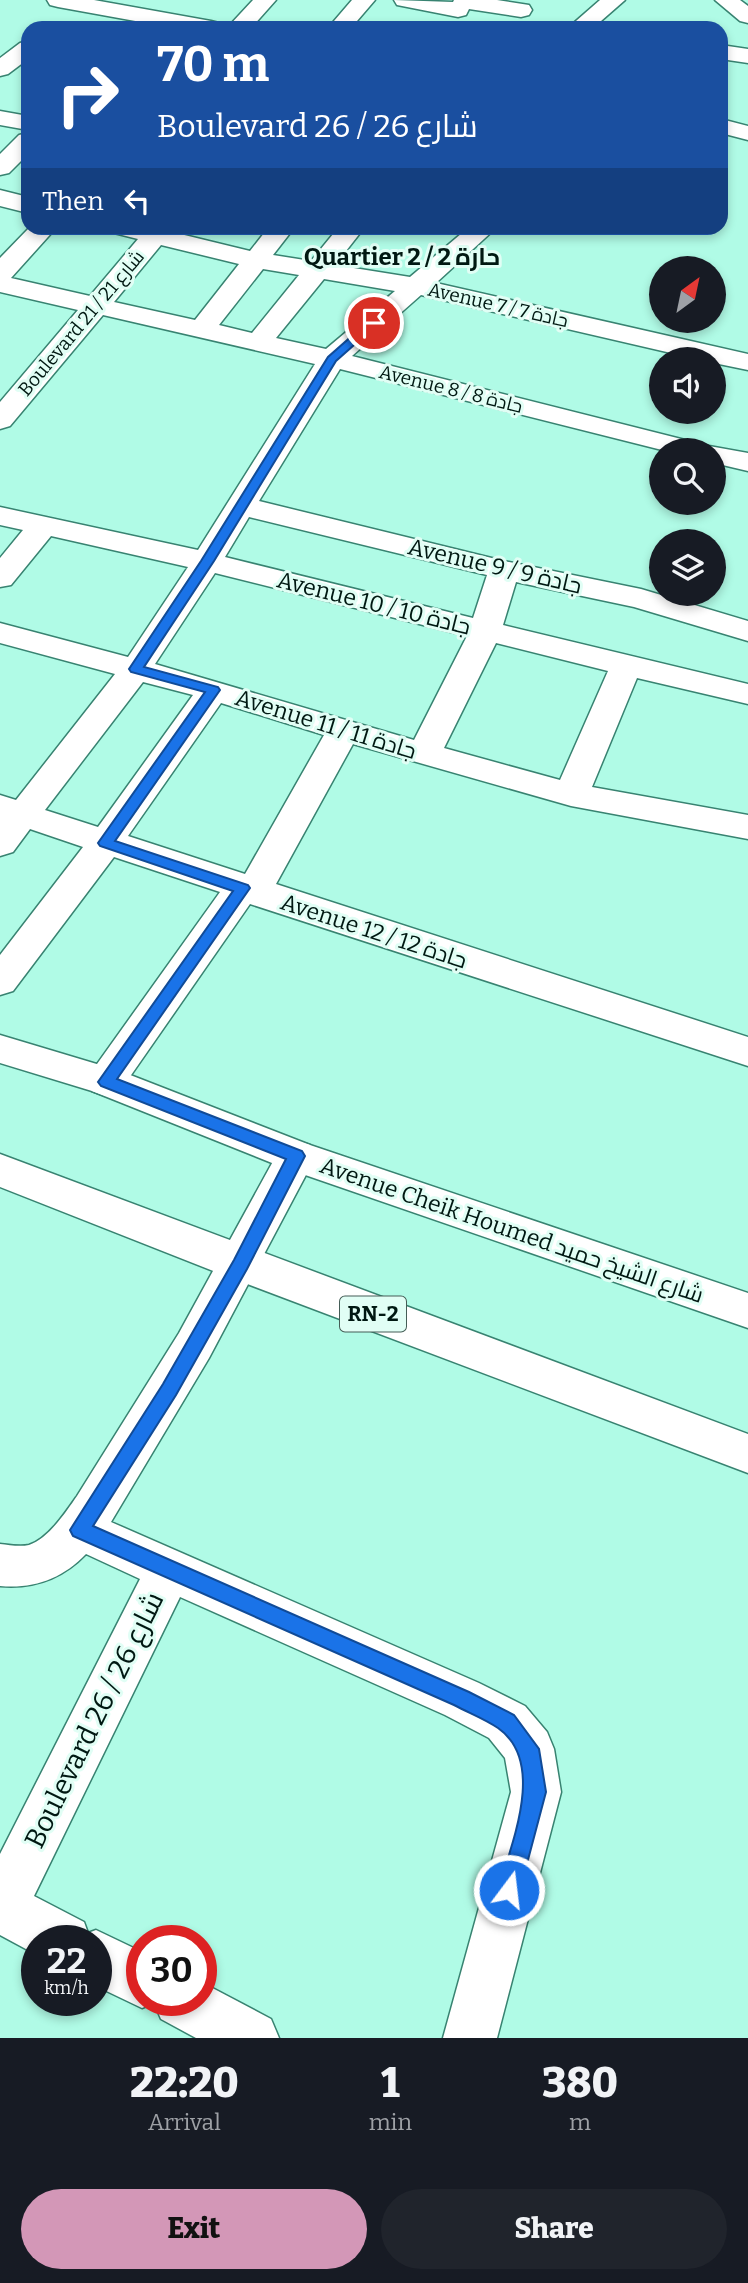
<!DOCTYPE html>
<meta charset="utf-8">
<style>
:root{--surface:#171b24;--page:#20242c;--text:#f1f3f6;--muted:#9ea1a6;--accent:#d397b7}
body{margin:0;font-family:Bitter,Cairo,serif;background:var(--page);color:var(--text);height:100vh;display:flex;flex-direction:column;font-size:26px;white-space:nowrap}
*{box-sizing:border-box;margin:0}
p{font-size:23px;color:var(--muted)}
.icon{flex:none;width:38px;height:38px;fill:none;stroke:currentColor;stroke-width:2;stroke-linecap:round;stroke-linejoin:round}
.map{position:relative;height:2038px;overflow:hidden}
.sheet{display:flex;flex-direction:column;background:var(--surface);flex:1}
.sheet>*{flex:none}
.banner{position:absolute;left:21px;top:21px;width:707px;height:214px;border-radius:21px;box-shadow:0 4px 10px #0003;background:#1a4fa0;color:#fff;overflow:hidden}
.needle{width:46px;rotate:33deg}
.tools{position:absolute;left:649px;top:256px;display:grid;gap:14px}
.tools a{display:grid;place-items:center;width:77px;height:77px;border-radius:50%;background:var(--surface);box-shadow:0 4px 10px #0003;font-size:35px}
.speed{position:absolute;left:21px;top:1925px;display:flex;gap:14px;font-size:35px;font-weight:700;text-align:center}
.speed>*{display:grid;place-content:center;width:91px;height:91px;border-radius:50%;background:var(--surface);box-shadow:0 4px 10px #0003;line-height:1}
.speed small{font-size:18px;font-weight:400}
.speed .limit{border:10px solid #d22;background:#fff;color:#111}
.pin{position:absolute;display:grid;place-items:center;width:60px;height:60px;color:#fff;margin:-30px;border:4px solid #fff;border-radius:50%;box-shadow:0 2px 7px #0007}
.me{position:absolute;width:77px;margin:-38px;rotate:15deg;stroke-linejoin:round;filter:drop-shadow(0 0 5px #0008)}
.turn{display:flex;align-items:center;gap:24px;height:147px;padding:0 21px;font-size:32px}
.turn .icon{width:91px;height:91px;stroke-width:2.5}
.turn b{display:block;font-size:49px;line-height:60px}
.then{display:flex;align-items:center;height:66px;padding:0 21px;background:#0003;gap:14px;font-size:26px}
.eta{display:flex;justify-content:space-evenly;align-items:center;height:119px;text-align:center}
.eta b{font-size:42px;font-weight:800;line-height:49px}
.primary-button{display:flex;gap:14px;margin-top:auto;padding:14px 21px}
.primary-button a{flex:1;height:80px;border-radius:42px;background:var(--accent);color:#111;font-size:28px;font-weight:800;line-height:80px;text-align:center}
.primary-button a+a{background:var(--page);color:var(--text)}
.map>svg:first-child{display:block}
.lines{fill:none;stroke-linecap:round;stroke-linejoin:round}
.minor-casing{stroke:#388371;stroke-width:3}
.tertiary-casing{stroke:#388371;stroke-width:3}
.primary-casing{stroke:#388371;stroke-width:3}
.minor{fill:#fff;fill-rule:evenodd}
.tertiary{fill:#fff;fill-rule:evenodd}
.primary{fill:#fff;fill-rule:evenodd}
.route{fill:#1a73e8;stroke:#114b97;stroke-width:2}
.labels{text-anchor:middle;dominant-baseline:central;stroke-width:6;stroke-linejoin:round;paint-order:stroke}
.far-street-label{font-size:19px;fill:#001812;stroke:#e1fef5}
.shield{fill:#e1fef5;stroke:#445d56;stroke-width:2}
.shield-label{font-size:21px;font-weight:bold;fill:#001812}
.street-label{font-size:23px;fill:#001812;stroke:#e1fef5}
.far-district-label{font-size:24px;font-weight:bold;fill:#001812;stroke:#e1fef5}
.near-street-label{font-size:28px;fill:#001812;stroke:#e1fef5}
</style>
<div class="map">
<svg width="748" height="2038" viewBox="0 0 748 2038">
<rect width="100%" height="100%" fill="#b0fbe6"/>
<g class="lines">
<defs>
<path id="minor" d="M 47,0 L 94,0 L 211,21 L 219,23 L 222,28 L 174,28 L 58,7 L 50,5 Z
M 253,0 L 276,0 L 251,28 L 227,28 Z
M 352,0 L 375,0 L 351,28 L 328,28 Z
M 394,0 L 453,2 L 454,0 L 497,0 L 529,5 L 532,10 L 529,15 L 521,17 L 469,9 L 466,15 L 458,17 L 397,5 Z
M 600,0 L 625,0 L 593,28 L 568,28 Z
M 28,41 L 28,59 L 8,74 L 0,76 L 0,58 L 20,43 Z
M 721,45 L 748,49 L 748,63 L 721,59 Z
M 0,111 L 28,116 L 28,130 L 0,125 Z
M 721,119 L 748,126 L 748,140 L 721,133 Z
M 28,133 L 28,154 L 9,173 L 0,175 L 0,154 L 19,135 Z
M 0,190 L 28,197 L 28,213 L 0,206 Z
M 29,228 L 56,228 L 11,278 L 90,296 L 138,239 L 114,233 L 110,228 L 175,228 L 172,232 L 250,251 L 268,228 L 294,228 L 273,255 L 311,261 L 338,228 L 364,228 L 335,265 L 410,277 L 468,228 L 496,228 L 436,283 L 748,354 L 748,370 L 714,363 L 714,359 L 697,359 L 421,295 L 352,356 L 709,446 L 748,453 L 748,471 L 714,463 L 714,450 L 662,450 L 340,369 L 259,501 L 504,561 L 641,589 L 748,621 L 748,641 L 634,607 L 516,582 L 503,625 L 748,684 L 748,704 L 637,678 L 592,787 L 748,815 L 748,839 L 571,806 L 353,744 L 276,884 L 748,1037 L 748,1066 L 250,904 L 120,1091 L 106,1096 L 92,1091 L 86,1081 L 92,1071 L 220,892 L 114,857 L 13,991 L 0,995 L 0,955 L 83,847 L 30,829 L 13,852 L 0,856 L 0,795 L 16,800 L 115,674 L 0,643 L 0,623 L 128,657 L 188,567 L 51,536 L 11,585 L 0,587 L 0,558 L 23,530 L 0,525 L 0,507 L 198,550 L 315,364 L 103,315 L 10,426 L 0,429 L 0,402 L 78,310 L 0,292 L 0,258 ZM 161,245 L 239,264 L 195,320 L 114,302 ZM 263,269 L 299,275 L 252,333 L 219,325 ZM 324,279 L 395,291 L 326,349 L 276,338 ZM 249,517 L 487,575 L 473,618 L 225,557 ZM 215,573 L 467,636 L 414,740 L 155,664 ZM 496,643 L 608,671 L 560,780 L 444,748 ZM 143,682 L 193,695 L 98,827 L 45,810 ZM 221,703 L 324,735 L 245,874 L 128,836 Z
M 296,1141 L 310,1145 L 316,1156 L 209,1358 L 111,1522 L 479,1683 L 525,1706 L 547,1732 L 554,1749 L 561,1792 L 497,2038 L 443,2038 L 511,1792 L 505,1758 L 489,1738 L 445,1715 L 180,1597 L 34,1896 L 84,1922 L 88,1933 L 96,1930 L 142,1952 L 142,2000 L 201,2000 L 201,1982 L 271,2019 L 279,2038 L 196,2038 L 161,2019 L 154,2003 L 142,2008 L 96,1986 L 96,1941 L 37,1941 L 37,1955 L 0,1935 L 0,1854 L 140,1579 L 86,1554 C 62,1579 34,1589 0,1586 L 0,1544 C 9,1545 20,1547 29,1545 C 48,1539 66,1512 77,1496 L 179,1333 L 282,1145 Z"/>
<path id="tertiary" d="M 715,0 L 740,0 L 748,6 L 748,23 L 740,21 Z"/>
<path id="primary" d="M 0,1035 L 120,1071 L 310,1145 L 748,1293 L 748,1328 L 282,1167 L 92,1091 L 0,1063 Z
M 0,1154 L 748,1434 L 748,1473 L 226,1276 L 0,1187 Z"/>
</defs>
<!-- minor casing -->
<use href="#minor" class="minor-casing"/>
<!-- tertiary casing -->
<use href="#tertiary" class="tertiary-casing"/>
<!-- primary casing -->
<use href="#primary" class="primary-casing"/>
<!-- minor -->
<use href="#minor" class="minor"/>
<!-- tertiary -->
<use href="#tertiary" class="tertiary"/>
<!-- primary -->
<use href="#primary" class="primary"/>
</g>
<!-- route -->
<path class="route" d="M 370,320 L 379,323 L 336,361 L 214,561 L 144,667 L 218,687 L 220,690 L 115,841 L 248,885 L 250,888 L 117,1079 L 302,1151 L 305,1156 L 247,1269 L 176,1395 L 93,1526 L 469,1692 L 514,1715 L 539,1749 L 546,1792 L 520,1890 L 517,1898 L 509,1901 L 502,1898 L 498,1890 C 511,1845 547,1762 498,1728 C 485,1719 469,1713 454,1705 L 73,1536 L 70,1530 L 163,1384 L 234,1260 L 286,1159 L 101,1086 L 98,1082 L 233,891 L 100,846 L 98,843 L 205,692 L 131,672 L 129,669 L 201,561 L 328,357 Z"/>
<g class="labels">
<!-- far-street labels -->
<g class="far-street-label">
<text transform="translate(498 305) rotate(13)">Avenue 7 / جادة 7</text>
<text transform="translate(81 323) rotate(-50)">Boulevard 21 / شارع 21</text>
<text transform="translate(451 389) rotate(14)">Avenue 8 / جادة 8</text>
</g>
<!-- shield labels -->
<rect class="shield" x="340" y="1296.5" width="66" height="35" rx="5"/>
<g class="shield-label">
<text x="373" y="1314">RN-2</text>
</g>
<!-- street labels -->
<g class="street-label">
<text transform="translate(495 566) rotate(13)">Avenue 9 / جادة 9</text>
<text transform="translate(374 603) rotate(14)">Avenue 10 / جادة 10</text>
<text transform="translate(326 724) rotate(17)">Avenue 11 / جادة 11</text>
<text transform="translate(374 931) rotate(18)">Avenue 12 / جادة 12</text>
<text transform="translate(512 1230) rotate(19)">Avenue Cheik Houmed شارع الشيخ حميد</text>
</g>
<!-- far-district labels -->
<g class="far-district-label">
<text x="402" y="257">Quartier 2 / حارة 2</text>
</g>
<!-- near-street labels -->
<g class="near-street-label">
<text transform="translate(94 1720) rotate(-64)">Boulevard 26 / شارع 26</text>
</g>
</g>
</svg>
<div class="tools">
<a><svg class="needle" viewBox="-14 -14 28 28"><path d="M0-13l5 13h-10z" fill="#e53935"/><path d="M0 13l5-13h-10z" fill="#9ea1a6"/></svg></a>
<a><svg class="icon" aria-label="sound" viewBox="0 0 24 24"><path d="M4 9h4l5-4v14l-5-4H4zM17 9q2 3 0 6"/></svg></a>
<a><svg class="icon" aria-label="search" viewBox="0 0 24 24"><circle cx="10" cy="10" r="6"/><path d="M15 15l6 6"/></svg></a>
<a><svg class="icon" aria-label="layers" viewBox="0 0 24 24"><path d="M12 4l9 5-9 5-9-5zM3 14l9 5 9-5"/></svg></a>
</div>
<div class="speed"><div>22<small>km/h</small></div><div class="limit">30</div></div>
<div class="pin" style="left:374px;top:323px;background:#d93025"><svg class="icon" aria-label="arrive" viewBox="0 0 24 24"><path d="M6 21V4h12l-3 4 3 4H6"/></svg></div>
<svg class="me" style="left:509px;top:1890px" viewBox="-20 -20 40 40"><circle r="17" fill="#1a73e8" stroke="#fff" stroke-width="3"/><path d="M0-11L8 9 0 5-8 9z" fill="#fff"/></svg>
<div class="banner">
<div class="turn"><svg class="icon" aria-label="right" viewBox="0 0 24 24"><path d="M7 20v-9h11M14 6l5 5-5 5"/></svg><div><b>70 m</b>Boulevard 26 / شارع 26</div></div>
<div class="then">Then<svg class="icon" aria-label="left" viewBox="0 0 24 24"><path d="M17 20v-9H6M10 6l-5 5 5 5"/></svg></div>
</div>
</div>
<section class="sheet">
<div class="eta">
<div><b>22:20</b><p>Arrival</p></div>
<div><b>1</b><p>min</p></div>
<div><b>380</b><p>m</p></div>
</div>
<div class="primary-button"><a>Exit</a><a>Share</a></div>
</section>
